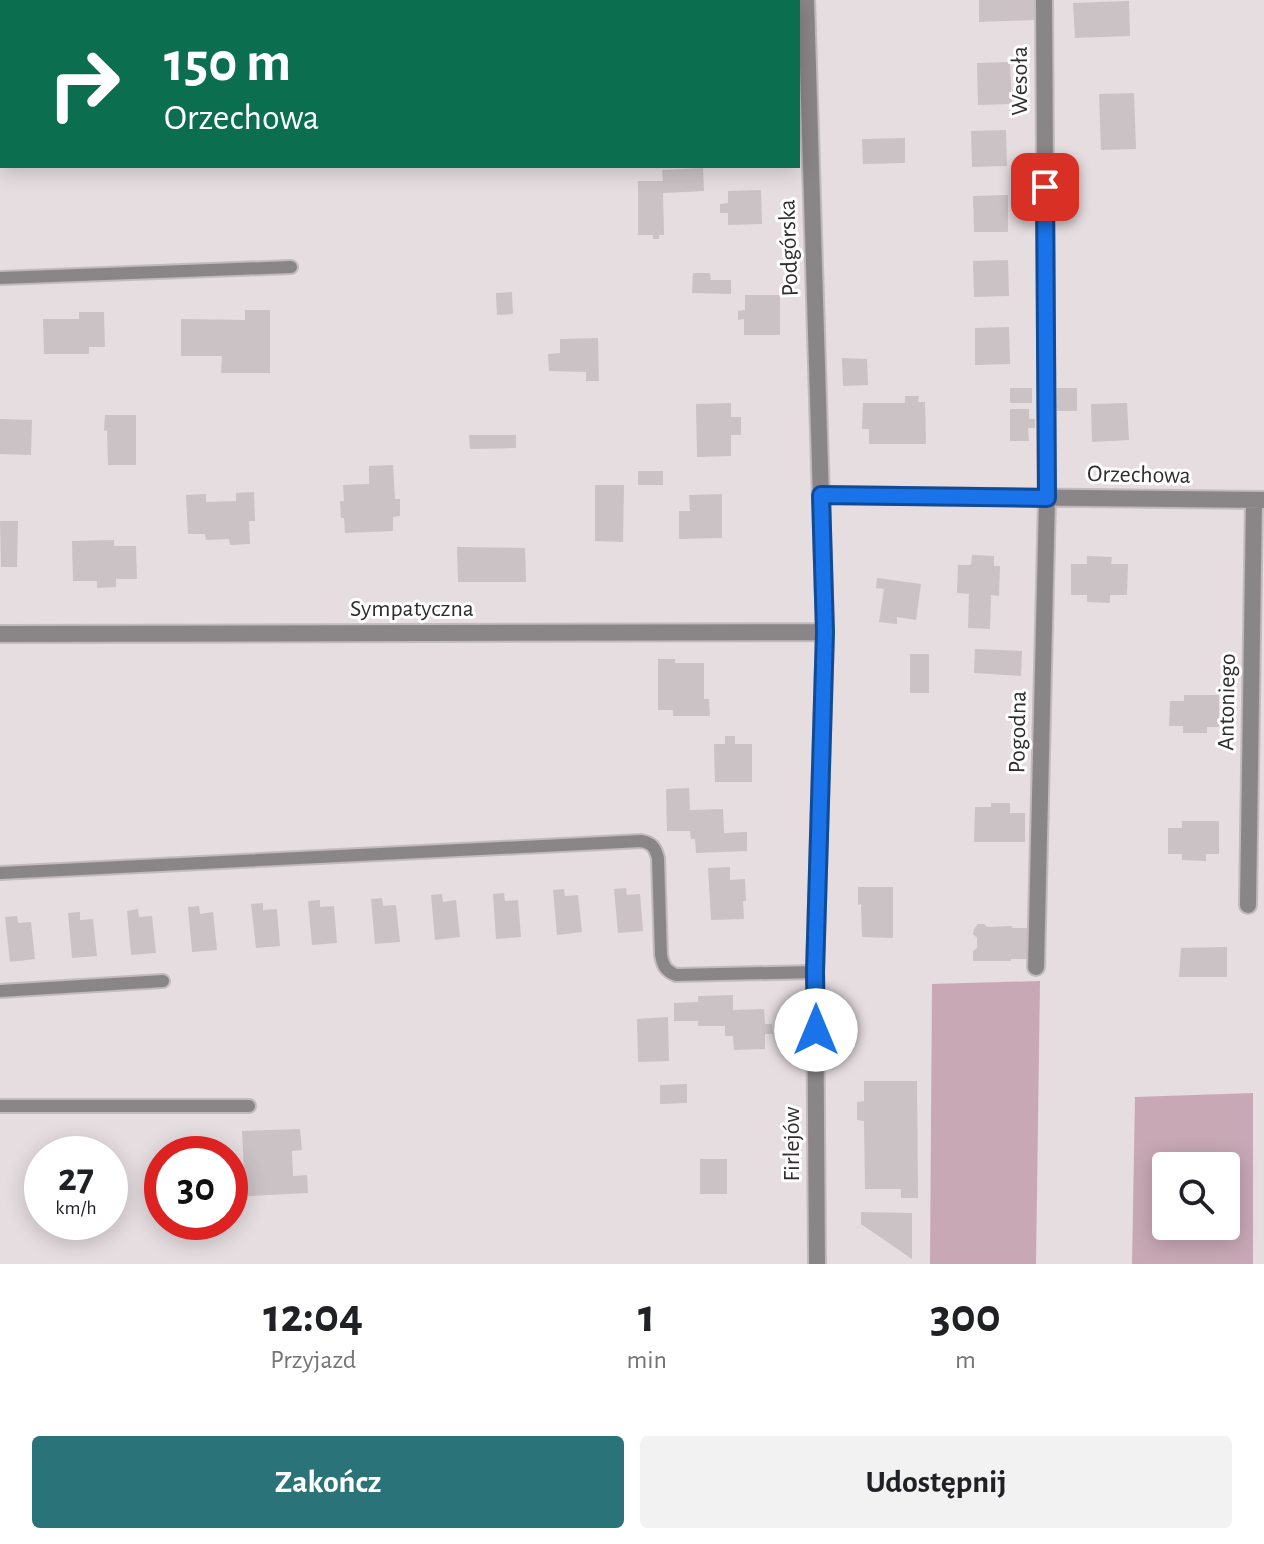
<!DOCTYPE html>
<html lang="pl">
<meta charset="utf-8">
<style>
:root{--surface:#fff;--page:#f2f2f2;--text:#202124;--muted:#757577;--accent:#2a7479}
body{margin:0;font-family:"Alegreya Sans",sans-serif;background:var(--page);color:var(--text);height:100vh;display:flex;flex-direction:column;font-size:30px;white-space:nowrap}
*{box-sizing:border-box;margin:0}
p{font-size:26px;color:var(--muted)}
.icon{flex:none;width:44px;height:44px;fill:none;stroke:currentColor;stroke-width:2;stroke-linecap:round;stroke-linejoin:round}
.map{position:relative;height:1264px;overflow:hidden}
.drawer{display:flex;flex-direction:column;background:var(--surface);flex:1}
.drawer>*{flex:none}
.top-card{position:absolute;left:0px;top:0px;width:800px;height:168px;box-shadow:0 4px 20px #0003;background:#0b6e4f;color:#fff;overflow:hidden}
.fabs{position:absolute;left:1152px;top:1152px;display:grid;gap:16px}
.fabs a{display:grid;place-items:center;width:88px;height:88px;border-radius:8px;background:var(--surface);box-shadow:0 4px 20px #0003;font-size:40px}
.speed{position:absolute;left:24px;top:1136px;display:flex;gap:16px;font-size:40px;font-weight:700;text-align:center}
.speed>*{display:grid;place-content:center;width:104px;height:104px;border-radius:50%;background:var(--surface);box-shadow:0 4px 20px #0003;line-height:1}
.speed small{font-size:20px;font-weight:400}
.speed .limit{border:12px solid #d22;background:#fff;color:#111}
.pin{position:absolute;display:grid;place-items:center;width:68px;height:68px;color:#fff;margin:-34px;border-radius:16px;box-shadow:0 4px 12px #0006}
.me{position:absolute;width:88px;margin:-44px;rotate:0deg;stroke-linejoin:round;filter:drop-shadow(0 0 6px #0008)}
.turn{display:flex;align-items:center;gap:28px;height:168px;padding:0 32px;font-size:36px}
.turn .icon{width:104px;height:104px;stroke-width:2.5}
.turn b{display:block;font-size:56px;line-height:68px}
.eta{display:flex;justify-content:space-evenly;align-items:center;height:136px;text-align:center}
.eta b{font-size:48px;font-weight:700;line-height:56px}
.button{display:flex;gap:16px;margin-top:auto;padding:16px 32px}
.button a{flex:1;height:92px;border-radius:8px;background:var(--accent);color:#fff;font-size:32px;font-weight:700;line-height:92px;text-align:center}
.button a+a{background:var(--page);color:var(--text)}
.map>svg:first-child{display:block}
.green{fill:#c8a8b5;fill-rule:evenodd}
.building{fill:#cac2c5}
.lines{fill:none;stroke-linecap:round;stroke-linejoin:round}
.lane-casing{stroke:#c2babc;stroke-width:16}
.street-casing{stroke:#c2babc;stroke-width:20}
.lane{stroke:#8a8688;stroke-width:12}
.street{stroke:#8a8688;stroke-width:16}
.route-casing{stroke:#114b97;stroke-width:20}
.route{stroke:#1a73e8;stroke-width:14}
.labels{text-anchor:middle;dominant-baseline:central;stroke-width:6;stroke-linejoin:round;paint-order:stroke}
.street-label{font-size:24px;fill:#302d2e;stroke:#fff}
</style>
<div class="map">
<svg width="1264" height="1264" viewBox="0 0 1264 1264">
<rect width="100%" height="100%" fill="#e6dde0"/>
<!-- green -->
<path class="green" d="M 1040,981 L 1036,1264 L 930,1264 L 932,984 Z
M 1253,1093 L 1253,1264 L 1132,1264 L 1135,1097 ZM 1166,1166 L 1226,1166 L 1226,1226 L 1166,1226 Z"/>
<!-- building -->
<path class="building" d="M 979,0 L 1034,0 L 1035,20 L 979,22 Z
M 1129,1 L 1130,36 L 1075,38 L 1073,3 Z
M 1010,62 L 1012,104 L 978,105 L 977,63 Z
M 1134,93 L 1136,149 L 1101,150 L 1099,94 Z
M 1006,130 L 1007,166 L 972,167 L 971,131 Z
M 905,138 L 905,163 L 863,164 L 862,139 Z
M 703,168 L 704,191 L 663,193 L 664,235 L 659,235 L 659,239 L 653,239 L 653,235 L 638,235 L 638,181 L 663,181 L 662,170 Z
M 761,190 L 762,224 L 728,225 L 728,213 L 720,213 L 720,204 L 728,203 L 728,191 Z
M 1008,195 L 1008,232 L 974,232 L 973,196 Z
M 1008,260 L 1009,296 L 974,297 L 973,261 Z
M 693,273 L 710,273 L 711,280 L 731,280 L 731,294 L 692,293 Z
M 512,292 L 513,314 L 497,315 L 496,293 Z
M 745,295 L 780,295 L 780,335 L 744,335 L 744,319 L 738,320 L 738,311 L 745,310 Z
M 245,310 L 270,310 L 270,373 L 221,373 L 222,356 L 181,356 L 181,319 L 245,320 Z
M 79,312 L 104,312 L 105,347 L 89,347 L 89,354 L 44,354 L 43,319 L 79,319 Z
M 1009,327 L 1010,364 L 975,365 L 975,328 Z
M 598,338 L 599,381 L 586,381 L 586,372 L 549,371 L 548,354 L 560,353 L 560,339 Z
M 842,358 L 867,359 L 868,385 L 843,386 Z
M 1010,388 L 1032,388 L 1032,403 L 1010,403 Z
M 1054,388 L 1077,388 L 1077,411 L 1054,411 Z
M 905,396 L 919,396 L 918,402 L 925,402 L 926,444 L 869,444 L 869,429 L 862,429 L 863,403 L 905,403 Z
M 731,403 L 731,417 L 741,417 L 741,435 L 731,435 L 731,456 L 697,457 L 696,404 Z
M 1127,403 L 1129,440 L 1092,442 L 1091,404 Z
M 1010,409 L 1029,409 L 1029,419 L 1035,419 L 1035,428 L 1028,428 L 1029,441 L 1010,441 Z
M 105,415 L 136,415 L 136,465 L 108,465 L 107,430 L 104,431 Z
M 0,419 L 32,420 L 31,455 L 0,454 Z
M 469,435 L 516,435 L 516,448 L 470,449 Z
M 393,465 L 395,499 L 400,499 L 400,516 L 393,517 L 393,531 L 345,533 L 344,518 L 341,518 L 340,501 L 344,501 L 343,485 L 369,484 L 369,466 Z
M 638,471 L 663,471 L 663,485 L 638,485 Z
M 595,485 L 624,485 L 623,542 L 595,541 Z
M 254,492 L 255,521 L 249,521 L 250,544 L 230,545 L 229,539 L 206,540 L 205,534 L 188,534 L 186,495 L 206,494 L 206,502 L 236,501 L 236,493 Z
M 722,494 L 722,538 L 679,539 L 679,511 L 690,511 L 689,495 Z
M 0,521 L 18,521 L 17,567 L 1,567 Z
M 114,540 L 114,546 L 136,546 L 137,579 L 116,579 L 116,587 L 97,588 L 97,581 L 73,581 L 72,541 Z
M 457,547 L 525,548 L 526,582 L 458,582 Z
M 972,555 L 994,556 L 994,566 L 1000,566 L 999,596 L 991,595 L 990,629 L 968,628 L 969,594 L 957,593 L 958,565 L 971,565 Z
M 1087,556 L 1112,557 L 1111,564 L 1128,564 L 1127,595 L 1110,595 L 1110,603 L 1087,602 L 1087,595 L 1071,595 L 1071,564 L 1087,564 Z
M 877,578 L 921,584 L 916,620 L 897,617 L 897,624 L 879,622 L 884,589 L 876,588 Z
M 975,649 L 1022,651 L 1021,676 L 974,673 Z
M 910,654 L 929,654 L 929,693 L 910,693 Z
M 658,659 L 675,659 L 675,663 L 704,663 L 704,699 L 709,699 L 710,716 L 673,716 L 673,710 L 658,710 Z
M 1184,695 L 1219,695 L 1219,727 L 1207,727 L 1207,733 L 1183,733 L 1183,726 L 1169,726 L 1170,701 L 1184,701 Z
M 725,736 L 735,736 L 735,744 L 752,744 L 752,782 L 715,782 L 714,744 L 725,744 Z
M 689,788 L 690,810 L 723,809 L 724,833 L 747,832 L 747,851 L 696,853 L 695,839 L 691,839 L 690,831 L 667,831 L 666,789 Z
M 991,803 L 1010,803 L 1010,813 L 1025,813 L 1025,842 L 974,842 L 975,807 L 991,807 Z
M 1182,821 L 1219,821 L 1219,854 L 1206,854 L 1206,861 L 1182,860 L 1182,854 L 1168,854 L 1168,828 L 1182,828 Z
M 730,867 L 730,880 L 745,879 L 746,901 L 743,901 L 744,919 L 711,920 L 708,868 Z
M 858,887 L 893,887 L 893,938 L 862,937 L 861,904 L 858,905 Z
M 626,888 L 627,895 L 640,894 L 643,931 L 618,933 L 614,889 Z
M 564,889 L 565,896 L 578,895 L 582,932 L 557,935 L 553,890 Z
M 504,893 L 505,901 L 518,900 L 521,937 L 496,939 L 493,894 Z
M 442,894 L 443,902 L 456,900 L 460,937 L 435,940 L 431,895 Z
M 382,898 L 383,906 L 396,905 L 400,942 L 375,944 L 371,899 Z
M 320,900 L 320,907 L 334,906 L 337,943 L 312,945 L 308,901 Z
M 263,903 L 263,910 L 277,909 L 280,946 L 256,948 L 251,904 Z
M 199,906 L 200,914 L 213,912 L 217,950 L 192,952 L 188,907 Z
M 138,909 L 139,917 L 152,916 L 156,953 L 131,955 L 127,911 Z
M 80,912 L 80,920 L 93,919 L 97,956 L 72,958 L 68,913 Z
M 17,916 L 18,923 L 31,922 L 35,959 L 10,962 L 5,917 Z
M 978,924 L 984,924 L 987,927 L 1012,926 L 1012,928 L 1028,928 L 1027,959 L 1011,959 L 1011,961 L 973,961 L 973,951 L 977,948 L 977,938 L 973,934 L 974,929 Z
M 1227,947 L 1227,977 L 1179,977 L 1181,948 Z
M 733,995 L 733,1010 L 764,1009 L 765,1024 L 772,1024 L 773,1034 L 765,1034 L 765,1049 L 734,1050 L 733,1036 L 725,1036 L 725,1026 L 698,1026 L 698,1021 L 674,1021 L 674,1003 L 698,1002 L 698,996 Z
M 668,1017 L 669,1061 L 638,1062 L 637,1019 Z
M 864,1081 L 917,1081 L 918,1198 L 901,1198 L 901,1189 L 865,1189 L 864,1121 L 857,1120 L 857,1102 L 864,1101 Z
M 687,1084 L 687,1103 L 660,1104 L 660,1085 Z
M 300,1129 L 302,1150 L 292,1151 L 293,1176 L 307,1175 L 308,1193 L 230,1197 L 230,1170 L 244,1170 L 242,1131 Z
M 700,1159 L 727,1159 L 727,1194 L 700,1194 Z
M 861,1212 L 912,1213 L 912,1259 L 861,1224 Z"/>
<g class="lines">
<defs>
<path id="lane" d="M 0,278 L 291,267
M 0,873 L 641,841 C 652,843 655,847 658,858 L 661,955 C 663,966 666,971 676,975 L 815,972
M 0,991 L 163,981
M 0,1106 L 249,1106"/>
<path id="street" d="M 806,0 L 825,632 L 815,972 L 817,1264
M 0,48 L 2,48
M 821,495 L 1264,500
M 0,634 L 825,632
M 1248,905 L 1254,500
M 1036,967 L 1047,498 L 1044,0"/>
</defs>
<!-- lane casing -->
<use href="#lane" class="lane-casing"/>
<!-- street casing -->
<use href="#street" class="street-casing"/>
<!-- lane -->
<use href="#lane" class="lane"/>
<!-- street -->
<use href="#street" class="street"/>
</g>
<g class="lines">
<defs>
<path id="route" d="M 816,1030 L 815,972 L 825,632 L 821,495 L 1047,498 L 1045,187"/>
</defs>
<!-- route casing -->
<use href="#route" class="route-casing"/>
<!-- route -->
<use href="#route" class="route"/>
</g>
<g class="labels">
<!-- street labels -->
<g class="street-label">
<text transform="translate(1020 81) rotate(-90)">Wesoła</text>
<text transform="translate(789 248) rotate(-92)">Podgórska</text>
<text transform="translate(1139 475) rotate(1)">Orzechowa</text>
<text x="412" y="609">Sympatyczna</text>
<text transform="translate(1227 702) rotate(-89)">Antoniego</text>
<text transform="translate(1018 732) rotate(-89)">Pogodna</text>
<text transform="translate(792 1144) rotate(-90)">Firlejów</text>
</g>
</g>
</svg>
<div class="fabs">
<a><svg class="icon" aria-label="search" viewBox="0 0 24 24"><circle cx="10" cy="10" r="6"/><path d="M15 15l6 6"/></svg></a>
</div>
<div class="speed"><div>27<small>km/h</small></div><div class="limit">30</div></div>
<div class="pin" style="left:1045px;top:187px;background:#d93025"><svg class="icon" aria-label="arrive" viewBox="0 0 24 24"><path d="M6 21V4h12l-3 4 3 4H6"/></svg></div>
<svg class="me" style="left:816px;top:1030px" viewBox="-20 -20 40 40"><circle r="19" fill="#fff"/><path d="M0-13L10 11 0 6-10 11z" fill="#1a73e8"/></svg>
<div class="top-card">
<div class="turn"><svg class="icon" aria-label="right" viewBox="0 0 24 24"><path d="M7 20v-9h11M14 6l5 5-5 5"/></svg><div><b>150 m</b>Orzechowa</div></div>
</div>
</div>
<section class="drawer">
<div class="eta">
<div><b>12:04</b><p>Przyjazd</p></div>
<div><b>1</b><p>min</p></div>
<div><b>300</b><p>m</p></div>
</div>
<div class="button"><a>Zakończ</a><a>Udostępnij</a></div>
</section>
